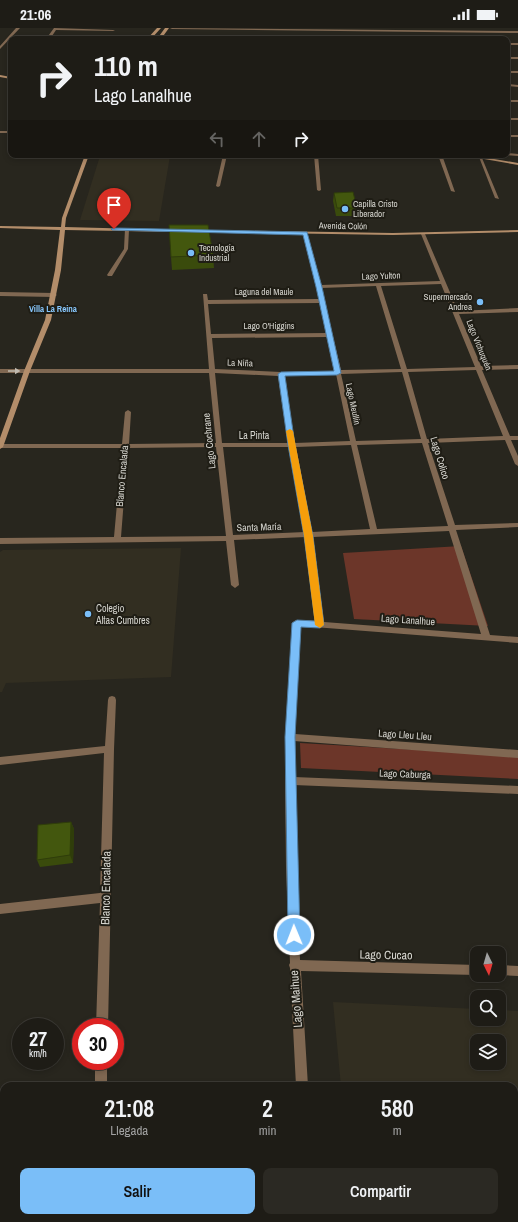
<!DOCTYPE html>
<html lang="es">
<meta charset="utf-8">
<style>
:root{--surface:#1e1c16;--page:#2b2923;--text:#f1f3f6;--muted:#a1a1a1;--line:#3c3a35;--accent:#7abef8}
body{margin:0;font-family:"Archivo Narrow",sans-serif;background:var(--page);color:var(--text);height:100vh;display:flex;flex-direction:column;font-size:15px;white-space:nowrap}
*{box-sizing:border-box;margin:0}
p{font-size:13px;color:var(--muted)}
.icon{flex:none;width:22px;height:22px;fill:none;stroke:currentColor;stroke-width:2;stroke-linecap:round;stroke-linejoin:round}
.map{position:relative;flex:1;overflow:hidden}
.drawer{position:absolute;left:0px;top:1054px;width:518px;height:140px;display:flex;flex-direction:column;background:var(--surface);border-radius:12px 12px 0 0;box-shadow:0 2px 6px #0003,0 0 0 1px var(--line)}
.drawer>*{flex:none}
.top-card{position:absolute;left:8px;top:8px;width:502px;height:122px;border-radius:8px;box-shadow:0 2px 6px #0003,0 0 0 1px var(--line);background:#1e1c16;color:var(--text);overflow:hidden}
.needle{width:26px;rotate:175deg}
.buttons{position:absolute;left:470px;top:918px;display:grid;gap:8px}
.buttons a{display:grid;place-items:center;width:36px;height:36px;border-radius:8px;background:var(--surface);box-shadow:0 2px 6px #0003,0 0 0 1px var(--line);font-size:20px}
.speed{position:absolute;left:12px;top:990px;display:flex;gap:8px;font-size:20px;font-weight:700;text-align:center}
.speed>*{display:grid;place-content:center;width:52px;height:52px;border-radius:50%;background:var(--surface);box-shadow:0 2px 6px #0003,0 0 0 1px var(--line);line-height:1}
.speed small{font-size:10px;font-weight:400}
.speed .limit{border:6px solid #d22;background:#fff;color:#111}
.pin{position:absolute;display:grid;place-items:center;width:34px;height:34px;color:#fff;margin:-41px -17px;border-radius:50% 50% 50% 0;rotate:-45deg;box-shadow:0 0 4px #0007}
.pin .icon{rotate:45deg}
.me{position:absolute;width:44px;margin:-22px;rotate:359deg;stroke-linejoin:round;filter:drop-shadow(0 0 3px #0008)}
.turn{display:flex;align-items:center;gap:14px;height:84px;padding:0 20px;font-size:18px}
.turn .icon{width:52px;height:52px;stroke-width:2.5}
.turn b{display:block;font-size:28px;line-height:34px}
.lanes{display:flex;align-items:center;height:38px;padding:0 20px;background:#0003;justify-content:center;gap:20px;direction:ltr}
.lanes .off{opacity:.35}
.eta{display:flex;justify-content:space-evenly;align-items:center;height:68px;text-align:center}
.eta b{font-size:24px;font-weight:600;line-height:28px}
.primary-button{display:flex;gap:8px;margin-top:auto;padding:8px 20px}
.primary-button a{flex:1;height:46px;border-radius:8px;background:var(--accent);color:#111;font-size:16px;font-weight:600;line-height:46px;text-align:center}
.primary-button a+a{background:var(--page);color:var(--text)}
.status{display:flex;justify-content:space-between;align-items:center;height:28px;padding:0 20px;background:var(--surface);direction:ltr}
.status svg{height:11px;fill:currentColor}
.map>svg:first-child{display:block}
.built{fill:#322e21;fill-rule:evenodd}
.green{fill:#6c3629}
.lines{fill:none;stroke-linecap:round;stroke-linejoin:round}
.lane{fill:#806852;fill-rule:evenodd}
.street{fill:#806852;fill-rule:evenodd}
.secondary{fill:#b38d6a;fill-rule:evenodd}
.wall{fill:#3a4b0c}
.shaded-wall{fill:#2f3d0a}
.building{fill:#43570e;stroke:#2f3d0a}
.oneway{fill:#c0bab0}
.route{fill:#7abef8;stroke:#4f7ca1}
.slow{fill:#f59e0b}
.poi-dot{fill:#7abef8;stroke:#1f1d15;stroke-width:1.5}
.labels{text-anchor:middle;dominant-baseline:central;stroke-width:4;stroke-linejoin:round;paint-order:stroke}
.far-poi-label{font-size:9px;fill:#d6d5cf;stroke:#1f1d15;text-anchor:start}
.far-street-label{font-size:9px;fill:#d6d5cf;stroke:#1f1d15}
.far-neighbourhood-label{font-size:9px;font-weight:bold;fill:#86c5fa;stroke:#1f1d15}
.street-label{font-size:10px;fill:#d6d5cf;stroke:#1f1d15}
.poi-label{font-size:10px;fill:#d6d5cf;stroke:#1f1d15;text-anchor:start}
.near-street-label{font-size:12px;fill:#d6d5cf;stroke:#1f1d15}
</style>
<div class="status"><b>21:06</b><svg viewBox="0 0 49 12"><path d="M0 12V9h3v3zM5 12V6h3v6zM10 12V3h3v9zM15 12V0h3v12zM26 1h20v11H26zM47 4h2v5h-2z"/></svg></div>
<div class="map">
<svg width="518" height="1194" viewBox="0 0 518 1194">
<rect width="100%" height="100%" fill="#28261e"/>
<!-- built -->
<path class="built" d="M 100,128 L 170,128 L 159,193 L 80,192 Z
M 181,520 L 171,649 L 6,655 L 2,664 L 0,664 L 0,524 L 3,522 Z
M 333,974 L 477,981 L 477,991 L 499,991 L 499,982 L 518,983 L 518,1194 L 355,1194 L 354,1190 L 514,1190 L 514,1058 L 341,1058 ZM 477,1013 L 499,1013 L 499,1035 L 477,1035 Z"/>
<!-- green -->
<path class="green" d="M 461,518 L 488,598 L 354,591 L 343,525 Z
M 300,715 L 518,728 L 518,751 L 301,740 Z"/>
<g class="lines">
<!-- lane -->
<path class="lane" d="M 438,127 L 442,127 L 455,164 L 451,163 Z
M 479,129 L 482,130 L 499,171 L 495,170 Z
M 125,201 L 129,202 L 128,221 L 112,248 L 108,248 L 107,247 L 124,221 Z"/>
<!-- street -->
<path class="street" d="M 16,0 L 20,0 L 0,21 L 0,18 Z
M 54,0 L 113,2 L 115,3 L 56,2 L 50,11 L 46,11 Z
M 170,0 L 518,3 L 518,5 L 172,1 Z
M 507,15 L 518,15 L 518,17 L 507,17 Z
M 507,29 L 518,29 L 518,31 L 507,31 Z
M 507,43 L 518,43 L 518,45 L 507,45 Z
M 507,56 L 518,57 L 518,59 L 507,58 Z
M 507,72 L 518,72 L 518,74 L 507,74 Z
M 507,90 L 518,90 L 518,92 L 507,92 Z
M 0,103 L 11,103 L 11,105 L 0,105 Z
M 507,107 L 518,107 L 518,109 L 507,109 Z
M 507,125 L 518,126 L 518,128 L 506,127 Z
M 223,127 L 227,127 L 220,158 L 218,159 L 216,158 Z
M 314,127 L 318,127 L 321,162 L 319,163 L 317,162 Z
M 303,204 L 307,205 L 321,257 L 440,253 L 421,206 L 423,205 L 425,206 L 458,283 L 518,280 L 518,284 L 459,286 L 481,338 L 518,337 L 518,341 L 482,342 L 510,408 L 518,408 L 518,412 L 511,412 L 518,428 L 518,438 L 515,436 L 505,412 L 428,415 L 455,497 L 518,495 L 518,499 L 456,502 L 490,607 L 518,609 L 518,615 L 301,598 L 295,706 L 518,722 L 518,730 L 294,713 L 294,749 L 518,758 L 518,766 L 294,757 L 296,840 L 300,932 L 477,937 L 477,947 L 478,947 L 477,947 L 301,943 L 308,1058 L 296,1058 L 290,940 L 289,937 L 290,935 L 286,840 L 285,754 L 286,696 L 293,595 L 294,593 L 297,592 L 316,593 L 306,509 L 234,512 L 239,557 L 235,560 L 231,557 L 226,513 L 0,516 L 0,510 L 114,509 L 122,420 L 0,420 L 0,416 L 122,416 L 125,384 L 128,382 L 131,384 L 129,416 L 216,415 L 209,345 L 0,345 L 0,341 L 209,341 L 203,266 L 207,266 L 208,272 L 319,271 ZM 441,256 L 475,339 L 407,341 L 381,258 ZM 376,258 L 401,341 L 341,342 L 321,260 ZM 320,275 L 327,305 L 211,306 L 208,276 ZM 327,309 L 335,343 L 281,344 L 215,341 L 212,310 ZM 476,342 L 503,408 L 427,411 L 408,344 ZM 402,344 L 421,411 L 356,413 L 341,346 ZM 215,345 L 278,348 L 288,415 L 222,415 ZM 336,346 L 350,413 L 295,415 L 284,348 ZM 422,415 L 448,498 L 377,501 L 357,417 ZM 351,417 L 370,501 L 312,504 L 296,419 ZM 216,419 L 226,508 L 121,509 L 128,420 ZM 223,419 L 289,419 L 305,504 L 233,507 ZM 449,503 L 481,606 L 324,594 L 313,509 Z
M 0,264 L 54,265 L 57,267 L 54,269 L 0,268 Z
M 112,668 L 115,669 L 116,672 L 114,721 L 108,999 L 96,999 L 100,875 L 0,886 L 0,876 L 100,865 L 104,725 L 0,737 L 0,729 L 105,718 L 108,672 L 109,669 Z
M 499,937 L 518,938 L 518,948 L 498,947 L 499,947 Z
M 95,1033 L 107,1033 L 107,1058 L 95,1058 Z
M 0,1067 L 4,1067 L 4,1079 L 0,1079 Z
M 94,1190 L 106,1190 L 106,1194 L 94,1194 Z
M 304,1190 L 316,1190 L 316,1194 L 304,1194 Z"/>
<!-- secondary -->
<path class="secondary" d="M 157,0 L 161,0 L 151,11 L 147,11 Z
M 165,0 L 169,0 L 161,11 L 157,11 Z
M 0,47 L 11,49 L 11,51 L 0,49 Z
M 85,127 L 89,127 L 66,190 L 65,199 L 179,202 L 181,203 L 179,204 L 65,202 L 61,242 L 51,292 L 30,343 L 3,419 L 0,421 L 0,410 L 24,343 L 45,292 L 55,242 L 60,202 L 0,200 L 0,198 L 61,199 L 62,190 Z
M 461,127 L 471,127 L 518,135 L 518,137 Z
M 197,202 L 393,205 L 518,202 L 518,204 L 393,207 L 199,204 L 197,203 Z"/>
</g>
<!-- wall -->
<path class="wall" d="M 334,165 L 357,180 L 356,188 L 336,188 L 333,173 Z
M 213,227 L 214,240 L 172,242 L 171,229 Z
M 71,794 L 74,801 L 73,835 L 40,839 L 37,832 Z"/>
<!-- shaded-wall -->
<path class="shaded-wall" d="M 71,794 L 74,801 L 73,835 L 70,827 Z"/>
<!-- building -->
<path class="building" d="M 353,164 L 357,180 L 337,180 L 334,165 Z
M 169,197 L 208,197 L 213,227 L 171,229 Z
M 71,794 L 70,827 L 37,832 L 38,797 Z"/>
<!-- one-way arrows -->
<defs><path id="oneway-solid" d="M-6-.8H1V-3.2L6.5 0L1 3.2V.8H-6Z"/></defs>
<use class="oneway" href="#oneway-solid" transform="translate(14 343)"/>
<!-- route -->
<path class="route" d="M 114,200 L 307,204 L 322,259 L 341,345 L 337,347 L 285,348 L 295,417 L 313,508 L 324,597 L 320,600 L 301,599 L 295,709 L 300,907 L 298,912 L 294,913 L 289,912 L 288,907 L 285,709 L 292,595 L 297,592 L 315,593 L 304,508 L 288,417 L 278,346 L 281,344 L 334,343 L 316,259 L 303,207 L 112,202 L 111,201 Z"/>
<!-- slow -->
<path class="slow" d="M 290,401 L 293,403 L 313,508 L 324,597 L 320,600 L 315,597 L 304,508 L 286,403 Z"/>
<!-- markers -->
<g class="poi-dot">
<circle cx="345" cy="181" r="4"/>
<circle cx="191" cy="225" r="4"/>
<circle cx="480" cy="274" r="4"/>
<circle cx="88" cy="586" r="4"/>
</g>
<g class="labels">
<!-- far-poi labels -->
<g class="far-poi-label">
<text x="353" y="176">Capilla Cristo<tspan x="353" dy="10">Liberador</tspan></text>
<text x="199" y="220">Tecnología<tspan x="199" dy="10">Industrial</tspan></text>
<text x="472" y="269" text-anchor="end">Supermercado<tspan x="472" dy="10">Andrea</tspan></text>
</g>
<!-- far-street labels -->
<g class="far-street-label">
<text transform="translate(343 198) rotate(1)">Avenida Colón</text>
<text transform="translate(381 248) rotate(-2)">Lago Yulton</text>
<text x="264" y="264">Laguna del Maule</text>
<text x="269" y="298">Lago O'Higgins</text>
<text transform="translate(479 317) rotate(68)">Lago Vichuquén</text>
<text transform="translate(240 335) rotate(2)">La Niña</text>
<text transform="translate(353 376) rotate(78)">Lago Meullín</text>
</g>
<!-- far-neighbourhood labels -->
<g class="far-neighbourhood-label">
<text x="53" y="281">Villa La Reina</text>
</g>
<!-- street labels -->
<g class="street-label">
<text x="254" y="407">La Pinta</text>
<text transform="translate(209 413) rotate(-96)">Lago Cochrane</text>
<text transform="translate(440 430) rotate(73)">Lago Colico</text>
<text transform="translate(122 448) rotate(-85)">Blanco Encalada</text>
<text transform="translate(259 499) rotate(-2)">Santa María</text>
<text transform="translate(408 592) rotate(4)">Lago Lanalhue</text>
<text transform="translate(405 707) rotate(4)">Lago Lleu Lleu</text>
<text transform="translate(405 746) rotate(2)">Lago Caburga</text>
</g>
<!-- poi labels -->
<g class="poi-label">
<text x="96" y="580">Colegio<tspan x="96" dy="12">Altas Cumbres</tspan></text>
</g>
<!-- near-street labels -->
<g class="near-street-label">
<text transform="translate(106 860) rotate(-89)">Blanco Encalada</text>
<text transform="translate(386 927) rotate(1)">Lago Cucao</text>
<text transform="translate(296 971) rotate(-94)">Lago Maihue</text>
</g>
</g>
</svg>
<div class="buttons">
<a><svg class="needle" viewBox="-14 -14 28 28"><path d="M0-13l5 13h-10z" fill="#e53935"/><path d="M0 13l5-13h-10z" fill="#a1a1a1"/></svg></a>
<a><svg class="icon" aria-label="search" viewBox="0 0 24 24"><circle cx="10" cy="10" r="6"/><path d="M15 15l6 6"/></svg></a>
<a><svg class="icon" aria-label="layers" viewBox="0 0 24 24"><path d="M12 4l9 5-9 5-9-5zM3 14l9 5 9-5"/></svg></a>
</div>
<div class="speed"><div>27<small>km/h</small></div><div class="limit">30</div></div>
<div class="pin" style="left:114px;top:201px;background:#d93025"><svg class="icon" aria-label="arrive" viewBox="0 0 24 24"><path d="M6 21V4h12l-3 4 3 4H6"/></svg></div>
<svg class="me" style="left:294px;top:907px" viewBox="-20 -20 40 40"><circle r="17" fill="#7abef8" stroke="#fff" stroke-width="3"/><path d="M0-11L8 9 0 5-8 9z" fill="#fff"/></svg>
<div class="top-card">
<div class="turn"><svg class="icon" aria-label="right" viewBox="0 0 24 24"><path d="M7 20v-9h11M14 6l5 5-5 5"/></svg><div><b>110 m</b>Lago Lanalhue</div></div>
<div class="lanes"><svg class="icon off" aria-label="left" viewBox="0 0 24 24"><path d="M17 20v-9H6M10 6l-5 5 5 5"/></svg><svg class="icon off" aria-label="ahead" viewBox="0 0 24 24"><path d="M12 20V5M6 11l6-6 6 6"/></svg><svg class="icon" aria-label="right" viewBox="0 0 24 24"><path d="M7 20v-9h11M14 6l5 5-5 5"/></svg></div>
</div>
<section class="drawer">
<div class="eta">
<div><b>21:08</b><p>Llegada</p></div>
<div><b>2</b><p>min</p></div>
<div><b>580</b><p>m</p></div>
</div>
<div class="primary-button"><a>Salir</a><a>Compartir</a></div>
</section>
</div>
